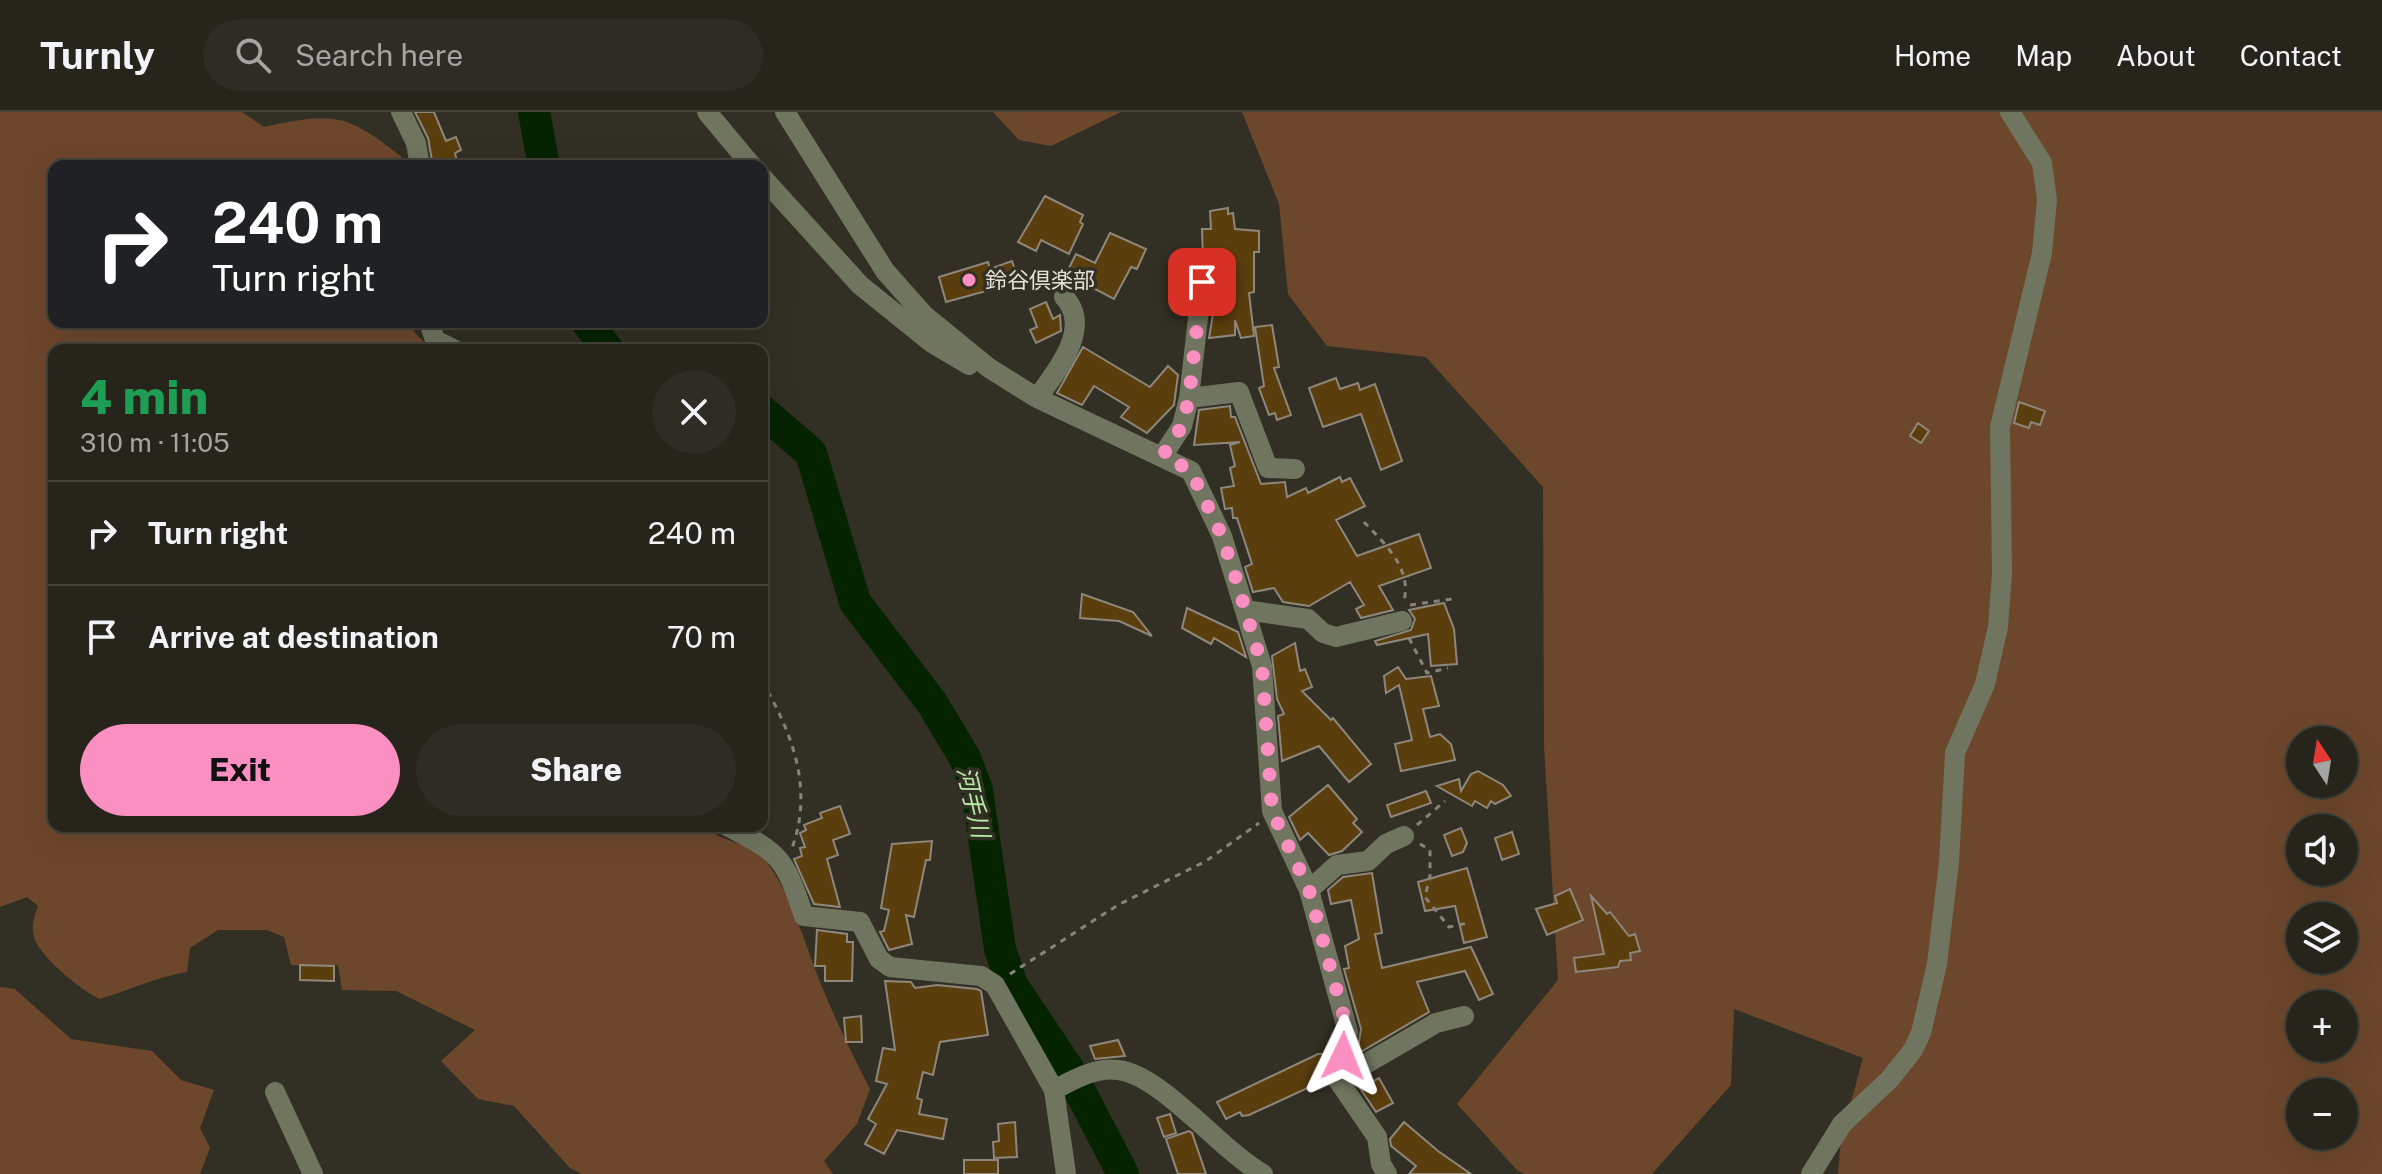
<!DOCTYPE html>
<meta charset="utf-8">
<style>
:root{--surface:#26241b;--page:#2e2c24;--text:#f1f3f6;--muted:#a4a4a3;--line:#42413a;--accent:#fc8fc1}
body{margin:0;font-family:"Public Sans","Noto Sans JP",sans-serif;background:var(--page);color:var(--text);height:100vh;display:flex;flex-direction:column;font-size:30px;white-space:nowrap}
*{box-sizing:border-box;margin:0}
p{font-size:26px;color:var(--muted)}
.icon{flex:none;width:44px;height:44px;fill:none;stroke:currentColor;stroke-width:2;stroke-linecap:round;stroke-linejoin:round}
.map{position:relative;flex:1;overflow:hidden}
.side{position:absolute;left:48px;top:232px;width:720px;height:488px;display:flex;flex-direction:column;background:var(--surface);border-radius:16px;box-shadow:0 8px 32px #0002,0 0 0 2px var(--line)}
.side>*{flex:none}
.banner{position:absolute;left:48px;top:48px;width:720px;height:168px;border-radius:16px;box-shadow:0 8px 32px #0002,0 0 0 2px var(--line);background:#202124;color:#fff;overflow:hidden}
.needle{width:52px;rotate:348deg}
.tools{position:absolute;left:2286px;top:614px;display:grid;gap:16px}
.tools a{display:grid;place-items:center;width:72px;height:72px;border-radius:50%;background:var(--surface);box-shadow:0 8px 32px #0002,0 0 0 2px var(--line);font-size:40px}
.pin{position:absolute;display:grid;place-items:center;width:68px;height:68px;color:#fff;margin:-34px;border-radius:16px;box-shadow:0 4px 12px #0006}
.me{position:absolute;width:88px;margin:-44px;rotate:2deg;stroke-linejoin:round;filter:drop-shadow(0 0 6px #0008)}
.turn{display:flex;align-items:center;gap:28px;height:168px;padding:0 32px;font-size:36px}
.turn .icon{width:104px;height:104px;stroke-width:2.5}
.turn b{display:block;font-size:56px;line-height:68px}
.round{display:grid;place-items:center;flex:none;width:84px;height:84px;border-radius:42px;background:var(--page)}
.head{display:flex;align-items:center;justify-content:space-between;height:136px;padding:0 32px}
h1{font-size:48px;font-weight:800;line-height:60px;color:#1e9e55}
.action{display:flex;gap:16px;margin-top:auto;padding:16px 32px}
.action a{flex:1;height:92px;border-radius:48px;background:var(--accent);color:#111;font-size:32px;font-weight:800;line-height:92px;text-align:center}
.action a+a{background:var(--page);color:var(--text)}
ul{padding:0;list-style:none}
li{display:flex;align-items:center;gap:24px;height:104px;padding:0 32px;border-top:2px solid var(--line)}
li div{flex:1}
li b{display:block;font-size:30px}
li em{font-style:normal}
header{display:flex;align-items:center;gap:48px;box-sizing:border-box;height:112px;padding:0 40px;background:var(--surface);border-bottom:2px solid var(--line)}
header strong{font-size:38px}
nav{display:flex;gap:44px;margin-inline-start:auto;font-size:28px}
.search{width:560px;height:72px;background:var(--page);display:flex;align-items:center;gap:20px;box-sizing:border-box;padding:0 28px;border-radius:44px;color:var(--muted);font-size:30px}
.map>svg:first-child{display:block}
.green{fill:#6d472c;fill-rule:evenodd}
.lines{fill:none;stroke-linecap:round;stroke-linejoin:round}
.river{stroke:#062300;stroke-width:32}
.building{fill:#5b3e0d;stroke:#8f877b;stroke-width:2}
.path{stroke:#87857b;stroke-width:3;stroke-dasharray:6 6;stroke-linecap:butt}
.minor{stroke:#70755f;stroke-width:20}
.route{stroke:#fc8fc1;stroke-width:14;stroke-dasharray:0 25.2}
.poi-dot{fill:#fc8fc1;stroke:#323024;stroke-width:3}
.labels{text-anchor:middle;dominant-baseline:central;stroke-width:7;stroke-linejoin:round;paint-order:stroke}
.poi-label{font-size:22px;fill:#e3e1da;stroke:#323024;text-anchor:start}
.water-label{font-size:24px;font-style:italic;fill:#b9eca9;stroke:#323024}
</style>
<header>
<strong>Turnly</strong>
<div class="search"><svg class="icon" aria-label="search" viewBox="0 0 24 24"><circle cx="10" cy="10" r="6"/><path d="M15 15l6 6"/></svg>Search here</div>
<nav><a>Home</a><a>Map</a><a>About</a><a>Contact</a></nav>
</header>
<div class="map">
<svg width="2382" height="1062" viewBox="0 0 2382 1062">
<rect width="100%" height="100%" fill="#323024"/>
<!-- green -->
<path class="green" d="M 0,0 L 242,0 L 264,15 C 335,0 345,1 402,45 L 382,54 L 54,54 L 54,210 L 413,210 L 414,220 L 432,238 L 54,238 L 54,714 L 705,714 C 719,730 744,729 759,742 C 787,768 806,835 820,870 C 835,907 852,942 870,977 L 857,1012 L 824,1049 L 833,1062 L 582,1062 L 570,1056 L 514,994 L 478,987 L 441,949 L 475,918 L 396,879 L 342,878 L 338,853 L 291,853 L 284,825 L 267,818 L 218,818 L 190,836 L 187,860 C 156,865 130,878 100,887 C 83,880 38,843 34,825 C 31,813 34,805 38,794 L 27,785 L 0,795 Z
M 993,0 L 1121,0 L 1051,34 L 1019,28 Z
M 1242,0 L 2382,0 L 2382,1062 L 1838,1062 L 1841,1027 L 1863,946 L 1734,897 L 1731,973 L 1652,1062 L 1524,1062 L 1517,1058 L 1457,992 L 1558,868 L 1544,634 L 1543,375 L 1426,245 L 1327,234 L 1288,182 L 1279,92 ZM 2300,628 L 2344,628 L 2344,672 L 2300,672 ZM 2300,716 L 2344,716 L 2344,760 L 2300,760 ZM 2300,804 L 2344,804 L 2344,848 L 2300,848 ZM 2300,892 L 2344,892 L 2344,936 L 2300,936 ZM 2300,980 L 2344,980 L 2344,1024 L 2300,1024 Z
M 0,875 L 15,877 L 71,927 L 152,939 L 181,968 L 214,978 L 200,1016 L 210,1036 L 200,1062 L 0,1062 Z"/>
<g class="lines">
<!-- river -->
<path class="river" d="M 534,0 L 544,54
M 587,210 L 608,238
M 762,299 L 811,341 L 855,490 L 932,591 L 965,646 L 977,678 L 1000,837 L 1012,873 L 1069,958 L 1123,1062"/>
</g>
<!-- building -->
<path class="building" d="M 415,0 L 434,0 L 446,29 L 456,25 L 461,38 L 455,41 L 458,54 L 433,54 L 428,26 Z
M 1045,84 L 1083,103 L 1080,110 L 1083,112 L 1069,142 L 1041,128 L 1036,139 L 1018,130 Z
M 1228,96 L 1228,102 L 1233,101 L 1235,117 L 1259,119 L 1259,140 L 1254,140 L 1254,180 L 1249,181 L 1254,224 L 1241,226 L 1235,208 L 1235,223 L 1209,226 L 1215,190 L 1228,189 L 1227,148 L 1203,148 L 1202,117 L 1211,117 L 1210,99 Z
M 1110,121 L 1146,137 L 1137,157 L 1131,155 L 1114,187 L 1066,162 L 1076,142 L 1095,151 Z
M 1012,149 L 1019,170 L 946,190 L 939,165 L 988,150 L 990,157 Z
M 1046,190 L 1053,207 L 1060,203 L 1061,219 L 1036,231 L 1030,218 L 1037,215 L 1030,197 Z
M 1272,213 L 1279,255 L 1274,256 L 1291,303 L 1277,308 L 1275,301 L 1269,303 L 1259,276 L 1264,274 L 1255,215 Z
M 1083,235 L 1150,275 L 1168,254 L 1178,263 L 1174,293 L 1147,321 L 1121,305 L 1129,295 L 1094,274 L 1082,293 L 1057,281 Z
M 1336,266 L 1340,277 L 1358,271 L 1360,278 L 1375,272 L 1402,349 L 1381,358 L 1361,302 L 1323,315 L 1309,276 Z
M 2019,290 L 2045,299 L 2040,313 L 2031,310 L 2029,316 L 2014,311 Z
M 1230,294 L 1231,305 L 1235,305 L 1261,372 L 1285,370 L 1287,385 L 1306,376 L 1308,381 L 1340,365 L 1342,370 L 1350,366 L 1365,394 L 1336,408 L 1357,444 L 1419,422 L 1431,456 L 1379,474 L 1393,498 L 1361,506 L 1356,497 L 1364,493 L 1350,470 L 1309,494 L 1283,490 L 1274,476 L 1253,480 L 1245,455 L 1252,452 L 1237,406 L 1233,406 L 1232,396 L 1225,397 L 1221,376 L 1234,374 L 1230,356 L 1235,354 L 1230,333 L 1240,330 L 1194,333 L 1199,298 Z
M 1918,311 L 1929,319 L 1921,331 L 1910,324 Z
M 1082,482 L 1133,500 L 1152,524 L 1119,509 L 1080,506 Z
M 1444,491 L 1454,517 L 1457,552 L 1431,554 L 1428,522 L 1377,533 L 1375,529 L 1411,518 L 1415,507 L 1409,498 Z
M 1187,496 L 1238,520 L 1246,545 L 1214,526 L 1211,532 L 1182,516 Z
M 1295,531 L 1300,559 L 1305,557 L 1312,575 L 1302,579 L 1331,608 L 1333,606 L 1371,652 L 1349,670 L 1319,634 L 1282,649 L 1278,604 L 1284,602 L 1277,587 L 1272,544 Z
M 1398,555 L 1406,567 L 1431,564 L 1439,594 L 1423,597 L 1430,625 L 1440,622 L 1451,632 L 1455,648 L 1401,659 L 1395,632 L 1412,628 L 1399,573 L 1386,581 L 1384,564 Z
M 1478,659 L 1503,673 L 1511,684 L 1495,692 L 1491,689 L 1487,696 L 1475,689 L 1472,694 L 1437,674 L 1459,667 L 1461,679 L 1471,662 Z
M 1328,673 L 1357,707 L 1353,711 L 1362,720 L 1342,739 L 1329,743 L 1308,721 L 1300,728 L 1289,705 Z
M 1426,679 L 1431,691 L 1391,705 L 1387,693 Z
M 840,694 L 850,722 L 833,728 L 838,743 L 827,747 L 840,795 L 814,792 L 794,747 L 802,744 L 800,736 L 805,735 L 800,721 L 806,718 L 804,713 L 822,706 L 820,701 Z
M 1461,716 L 1467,731 L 1463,740 L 1452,744 L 1444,723 Z
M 1512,720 L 1519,742 L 1502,748 L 1495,726 Z
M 932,729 L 930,748 L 926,748 L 914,805 L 906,803 L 912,832 L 889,838 L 880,820 L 884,819 L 889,798 L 881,796 L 892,732 Z
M 1467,756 L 1487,825 L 1464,831 L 1455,794 L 1425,799 L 1418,770 Z
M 1372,761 L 1382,821 L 1375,822 L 1382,856 L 1471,835 L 1493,882 L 1479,888 L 1465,859 L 1417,870 L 1429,900 L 1357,942 L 1361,917 L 1344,857 L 1349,856 L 1345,834 L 1359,827 L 1351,788 L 1331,792 L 1328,778 L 1343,765 Z
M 1570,777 L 1583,808 L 1547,823 L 1536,797 L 1557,791 L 1555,784 Z
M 1591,784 L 1607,802 L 1610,800 L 1629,824 L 1635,822 L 1640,839 L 1630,841 L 1631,848 L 1620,849 L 1618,855 L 1576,860 L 1574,846 L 1604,842 Z
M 817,818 L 847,822 L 847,830 L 853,830 L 852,869 L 825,869 L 825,854 L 815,854 Z
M 300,853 L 334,854 L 334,869 L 300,868 Z
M 885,869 L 911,870 L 915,876 L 937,873 L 977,877 L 981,879 L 988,923 L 940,930 L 933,963 L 923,960 L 917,986 L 922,988 L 919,1002 L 947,1007 L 943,1027 L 897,1018 L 884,1042 L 865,1032 L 876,1012 L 868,1007 L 887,972 L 876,969 L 883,936 L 895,938 Z
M 861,904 L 862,930 L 846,930 L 844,906 Z
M 1118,928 L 1125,944 L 1095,947 L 1090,934 Z
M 1318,942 L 1324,942 L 1328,951 L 1324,955 L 1325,968 L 1249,1003 L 1242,1004 L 1240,1000 L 1226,1007 L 1217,990 Z
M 1379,966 L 1393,991 L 1376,1000 L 1360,976 Z
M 1170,1002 L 1176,1021 L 1164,1025 L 1157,1006 Z
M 1015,1010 L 1017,1045 L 994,1046 L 993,1030 L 999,1029 L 998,1012 Z
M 1404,1010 L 1438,1039 L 1471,1062 L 1409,1062 L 1416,1054 L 1391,1034 L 1390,1027 Z
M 1189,1019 L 1192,1021 L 1206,1062 L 1178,1062 L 1166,1027 Z
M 964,1048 L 998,1048 L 998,1062 L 964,1062 Z"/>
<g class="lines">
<!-- path -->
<path class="path" d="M 1364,410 C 1385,432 1414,458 1403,492
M 1410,493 L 1452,487
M 1409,526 L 1427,561 L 1448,556
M 762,569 C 792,621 814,676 792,736
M 1417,713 L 1445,689
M 1420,732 L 1430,738 L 1430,764 L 1425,785 L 1449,815 L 1468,811
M 1010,862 L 1118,793 L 1206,749 L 1259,711"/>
<!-- minor -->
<path class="minor" d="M 401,0 L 416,31 L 420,54
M 707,0 L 752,54
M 785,0 L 885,159 L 924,203 L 989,256 L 1037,286 L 1191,359 L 1222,424 L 1262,554 L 1272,699 L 1309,778 L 1348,920 L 1338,968 L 1377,1025 L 1381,1052 L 1387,1062
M 762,65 L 860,173 L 932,231 L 969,253
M 429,210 L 435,228 L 455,238
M 1037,286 C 1057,259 1093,215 1064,185
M 1189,286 L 1239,280 L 1268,356 L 1295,357
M 1163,343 L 1182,314 L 1189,286 L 1202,170
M 1245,498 L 1308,507 L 1323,521 L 1336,525 L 1402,509
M 727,714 C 782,742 784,746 804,804 L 860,810 L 879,847 L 890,855 L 981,864 L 995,873 L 1054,978 L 1066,1062
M 1309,778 L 1337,753 L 1368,749 L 1386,732 L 1404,724
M 1338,968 L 1436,911 L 1464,904
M 1054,978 C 1073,968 1095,955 1118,958 C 1162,963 1221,1039 1263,1062
M 275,980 L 313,1062
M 1811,1062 L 1842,1012 L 1889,968 L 1913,938 L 1921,921 L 1937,852 L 1949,750 L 1955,641 L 1985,572 L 1998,515 L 2002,461 L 2000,315 L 2042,141 L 2047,88 L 2042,51 L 2010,0"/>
</g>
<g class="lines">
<!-- route -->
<path class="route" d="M 1202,170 L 1189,286 L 1182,314 L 1163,343 L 1191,359 L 1222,424 L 1237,470 L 1262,554 L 1272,699 L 1309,778 L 1348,920 L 1343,944"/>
</g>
<!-- markers -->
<circle class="poi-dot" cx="969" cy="168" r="8"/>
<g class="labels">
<!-- poi labels -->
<g class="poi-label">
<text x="985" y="168">鈴谷倶楽部</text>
</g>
<!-- water labels -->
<g class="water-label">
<text transform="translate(974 690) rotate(77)">河手川</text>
</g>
</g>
</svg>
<div class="tools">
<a><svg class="needle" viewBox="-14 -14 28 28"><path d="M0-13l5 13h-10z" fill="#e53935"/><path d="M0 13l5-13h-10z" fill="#a4a4a3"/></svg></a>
<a><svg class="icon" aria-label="sound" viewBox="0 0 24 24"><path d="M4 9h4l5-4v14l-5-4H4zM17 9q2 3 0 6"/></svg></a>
<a><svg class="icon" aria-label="layers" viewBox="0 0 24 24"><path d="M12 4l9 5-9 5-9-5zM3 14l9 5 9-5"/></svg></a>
<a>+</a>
<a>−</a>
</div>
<div class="pin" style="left:1202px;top:170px;background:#d93025"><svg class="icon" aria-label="arrive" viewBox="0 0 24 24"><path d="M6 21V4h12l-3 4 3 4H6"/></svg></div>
<svg class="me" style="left:1343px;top:944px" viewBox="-20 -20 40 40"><path d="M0-17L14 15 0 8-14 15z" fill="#fc8fc1" stroke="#fff" stroke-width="4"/></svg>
<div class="banner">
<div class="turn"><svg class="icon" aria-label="right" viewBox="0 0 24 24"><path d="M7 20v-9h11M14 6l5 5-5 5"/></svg><div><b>240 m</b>Turn right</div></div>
</div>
<section class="side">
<div class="head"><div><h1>4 min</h1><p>310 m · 11:05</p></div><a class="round"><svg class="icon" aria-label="close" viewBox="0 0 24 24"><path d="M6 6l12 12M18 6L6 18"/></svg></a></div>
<ul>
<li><svg class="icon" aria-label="right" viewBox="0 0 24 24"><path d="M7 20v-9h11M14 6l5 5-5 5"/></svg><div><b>Turn right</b></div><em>240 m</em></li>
<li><svg class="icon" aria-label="arrive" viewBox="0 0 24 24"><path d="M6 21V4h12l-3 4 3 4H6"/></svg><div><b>Arrive at destination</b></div><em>70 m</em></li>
</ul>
<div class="action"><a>Exit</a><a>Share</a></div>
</section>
</div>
